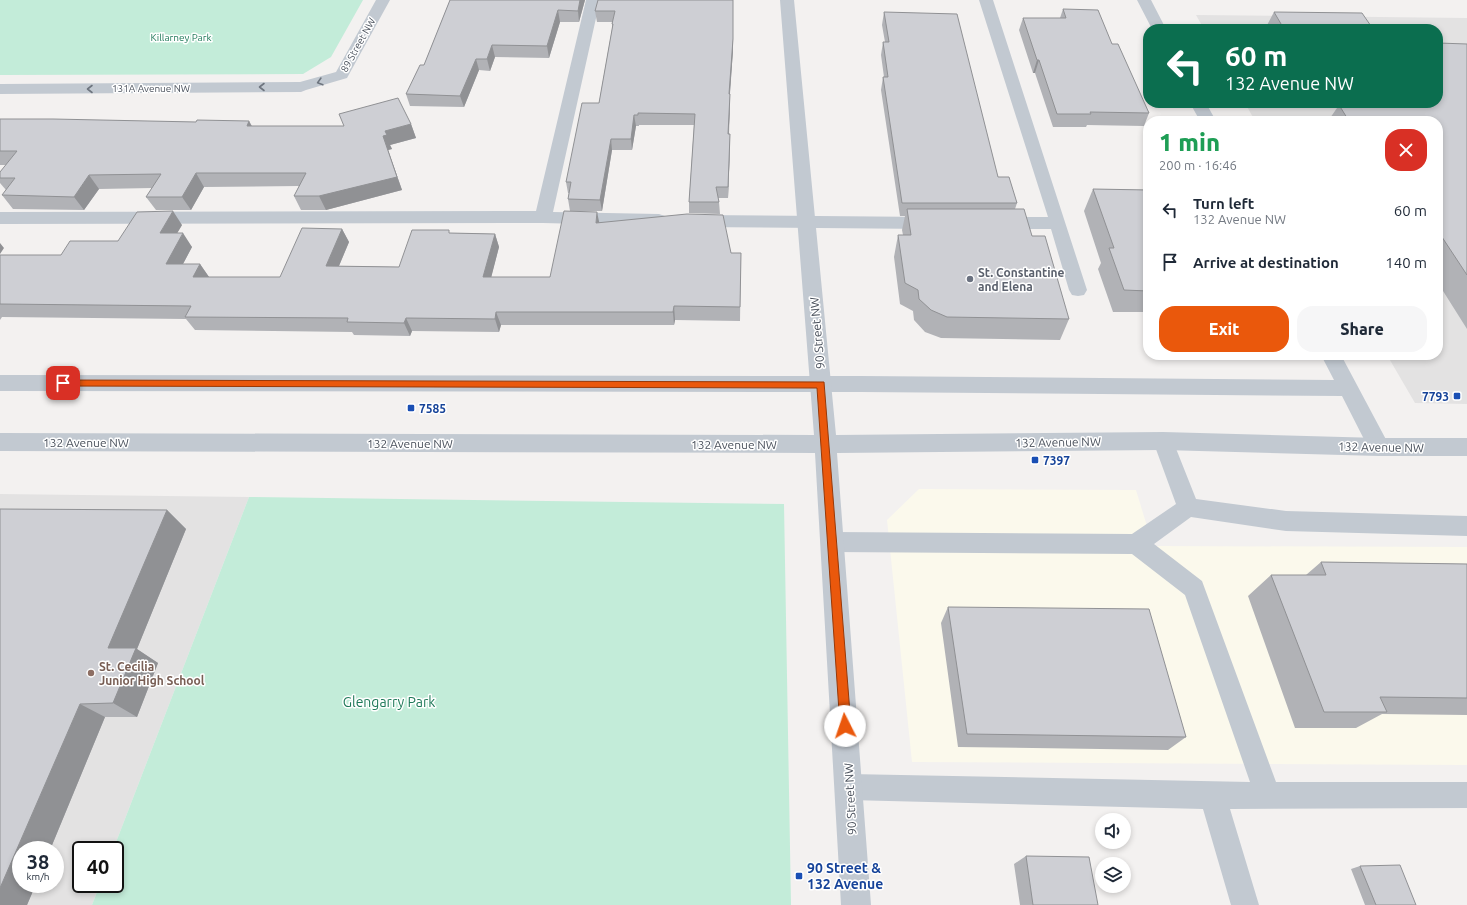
<!DOCTYPE html>
<meta charset="utf-8">
<style>
:root{--surface:#fff;--page:#f6f6f7;--text:#1f2937;--muted:#747a83;--accent:#ea580c}
body{margin:0;font-family:Ubuntu,sans-serif;background:var(--page);color:var(--text);height:100vh;display:flex;flex-direction:column;font-size:15px;white-space:nowrap}
*{box-sizing:border-box;margin:0}
p{font-size:13px;color:var(--muted)}
.icon{flex:none;width:22px;height:22px;fill:none;stroke:currentColor;stroke-width:2;stroke-linecap:round;stroke-linejoin:round}
.map{position:relative;flex:1;overflow:hidden}
.details{position:absolute;left:1143px;top:116px;width:300px;height:244px;display:flex;flex-direction:column;background:var(--surface);border-radius:16px;box-shadow:0 2px 6px #0003}
.details>*{flex:none}
.hud{position:absolute;left:1143px;top:24px;width:300px;height:84px;border-radius:16px;box-shadow:0 2px 6px #0003;background:#0b6e4f;color:#fff;overflow:hidden}
.fabs{position:absolute;left:1095px;top:813px;display:grid;gap:8px}
.fabs a{display:grid;place-items:center;width:36px;height:36px;border-radius:50%;background:var(--surface);box-shadow:0 2px 6px #0003;font-size:20px}
.speed{position:absolute;left:12px;top:841px;display:flex;gap:8px;font-size:20px;font-weight:700;text-align:center}
.speed>*{display:grid;place-content:center;width:52px;height:52px;border-radius:50%;background:var(--surface);box-shadow:0 2px 6px #0003;line-height:1}
.speed small{font-size:10px;font-weight:400}
.speed .limit{border:2px solid #111;border-radius:6px;background:#fff;color:#111}
.pin{position:absolute;display:grid;place-items:center;width:34px;height:34px;color:#fff;margin:-17px;border-radius:8px;box-shadow:0 2px 6px #0006}
.me{position:absolute;width:44px;margin:-22px;rotate:356deg;stroke-linejoin:round;filter:drop-shadow(0 0 3px #0008)}
.turn{display:flex;align-items:center;gap:14px;height:84px;padding:0 16px;font-size:18px}
.turn .icon{width:52px;height:52px;stroke-width:2.5}
.turn b{display:block;font-size:28px;line-height:34px}
.round{display:grid;place-items:center;flex:none;width:42px;height:42px;border-radius:16px;background:var(--page)}
.headline{display:flex;align-items:center;justify-content:space-between;height:68px;padding:0 16px}
h1{font-size:24px;font-weight:800;line-height:30px;color:#1e9e55}
.primary-button{display:flex;gap:8px;margin-top:auto;padding:8px 16px}
.primary-button a{flex:1;height:46px;border-radius:16px;background:var(--accent);color:#fff;font-size:16px;font-weight:800;line-height:46px;text-align:center}
.primary-button a+a{background:var(--page);color:var(--text)}
ul{padding:0;list-style:none}
li{display:flex;align-items:center;gap:12px;height:52px;padding:0 16px}
li div{flex:1}
li b{display:block;font-size:15px}
li em{font-style:normal}
.map>svg:first-child{display:block}
.commercial{fill:#fbf9ec}
.education{fill:#e3e2e2;fill-rule:evenodd}
.green{fill:#c3ecd9}
.lines{fill:none;stroke-linecap:round;stroke-linejoin:round}
.service{fill:#c2c9d1;fill-rule:evenodd}
.minor{fill:#c2c9d1;fill-rule:evenodd}
.tertiary{fill:#c2c9d1;fill-rule:evenodd}
.wall{fill:#b1b2b6}
.shaded-wall{fill:#909194}
.building{fill:#cecfd4;stroke:#909194}
.oneway{stroke:#6e757f}
.route{fill:#ea580c;stroke:#983908}
.worship-dot{fill:#6b7280;stroke:#fff;stroke-width:1.5}
.transit-dot{fill:#1a4fb4;stroke:#fff;stroke-width:1.5}
.education-dot{fill:#8d6e63;stroke:#fff;stroke-width:1.5}
.labels{text-anchor:middle;dominant-baseline:central;stroke-width:3;stroke-linejoin:round;paint-order:stroke}
.far-park-label{font-size:10px;fill:#1f7959;stroke:#fff}
.far-street-label{font-size:10px;fill:#4a515c;stroke:#fff}
.worship-label{font-size:12px;font-weight:bold;fill:#5b616d;stroke:#fff;text-anchor:start}
.street-label{font-size:12px;fill:#4a515c;stroke:#fff}
.transit-label{font-size:12px;font-weight:bold;fill:#164399;stroke:#fff;text-anchor:start}
.education-label{font-size:12px;font-weight:bold;fill:#785e54;stroke:#fff;text-anchor:start}
.near-park-label{font-size:14px;fill:#1f7959;stroke:#fff}
.near-transit-label{font-size:14px;font-weight:bold;fill:#164399;stroke:#fff;text-anchor:start}
</style>
<div class="map">
<svg width="1467" height="905" viewBox="0 0 1467 905">
<rect width="100%" height="100%" fill="#f3f1f0"/>
<!-- commercial -->
<path class="commercial" d="M 919,489 L 1136,490 L 1153,546 L 1467,547 L 1467,765 L 912,762 L 887,520 Z"/>
<!-- education -->
<path class="education" d="M 1196,15 L 1467,18 L 1467,404 L 1415,403 L 1387,355 L 1438,355 L 1438,121 L 1255,121 L 1245,103 L 1438,103 L 1438,29 L 1204,29 Z
M 0,494 L 249,497 L 113,850 L 81,850 L 81,884 L 100,884 L 92,905 L 0,905 ZM 21,850 L 55,850 L 55,884 L 21,884 Z"/>
<!-- green -->
<path class="green" d="M 0,0 L 363,0 L 331,57 L 303,74 L 0,75 Z
M 249,497 L 784,504 L 791,905 L 92,905 L 100,884 L 115,884 L 115,850 L 113,850 Z"/>
<g class="lines">
<!-- service -->
<path class="service" d="M 586,0 L 600,0 L 553,212 L 659,214 L 665,216 L 668,220 L 665,224 L 659,226 L 543,223 L 0,224 L 0,212 L 536,211 Z
M 979,0 L 993,0 L 1087,290 L 1084,295 L 1078,296 L 1072,295 L 1069,290 L 1051,229 L 1001,229 L 995,227 L 992,223 L 995,219 L 1001,217 L 1048,217 Z
M 697,215 L 931,217 L 937,219 L 940,223 L 937,227 L 931,229 L 697,227 L 691,225 L 688,221 L 691,217 Z
M 1163,433 L 1170,435 L 1173,441 L 1196,499 L 1286,511 L 1467,516 L 1467,536 L 1286,531 L 1191,517 L 1154,544 L 1202,581 L 1276,782 L 1467,782 L 1467,808 L 1230,809 L 1259,905 L 1231,905 L 1203,809 L 849,800 L 840,796 L 836,787 L 840,778 L 849,774 L 1250,782 L 1185,595 L 1132,554 L 833,552 L 825,549 L 822,542 L 825,535 L 833,532 L 1132,534 L 1176,504 L 1153,441 L 1156,435 Z"/>
<!-- minor -->
<path class="minor" d="M 376,0 L 390,0 L 347,78 L 306,90 L 301,92 L 0,94 L 0,84 L 300,82 L 336,72 Z
M 1137,0 L 1151,0 L 1166,29 L 1152,29 Z
M 1190,103 L 1206,103 L 1216,121 L 1200,121 Z
M 1321,355 L 1341,355 L 1390,447 L 1387,453 L 1379,456 L 1371,453 L 1342,396 L 861,392 L 0,391 L 0,375 L 861,376 L 1334,380 Z"/>
<!-- tertiary -->
<path class="tertiary" d="M 780,0 L 794,0 L 836,435 L 1163,432 L 1379,438 L 1467,438 L 1467,456 L 1379,456 L 1163,450 L 837,453 L 871,905 L 841,905 L 815,453 L 0,451 L 0,433 L 814,435 Z"/>
</g>
<!-- wall -->
<path class="wall" d="M 450,0 L 585,0 L 579,22 L 560,22 L 549,58 L 495,57 L 490,71 L 479,70 L 464,107 L 410,106 L 406,94 L 424,65 Z
M 598,0 L 733,50 L 730,94 L 730,105 L 729,134 L 730,134 L 730,146 L 728,198 L 718,198 L 719,202 L 720,214 L 689,213 L 689,202 L 694,125 L 639,125 L 639,126 L 636,126 L 632,150 L 612,150 L 602,211 L 570,211 L 568,199 L 569,193 L 568,193 L 566,182 L 599,103 L 612,29 L 612,22 L 597,22 L 595,11 Z
M 1063,9 L 1112,44 L 1149,113 L 1144,126 L 1087,125 L 1086,127 L 1053,127 L 1035,73 L 1033,73 L 1019,30 L 1023,18 L 1060,18 Z
M 884,12 L 998,177 L 1017,203 L 1015,209 L 1032,236 L 1069,319 L 1060,340 L 941,338 L 925,332 L 914,320 L 913,311 L 900,304 L 894,257 L 898,235 L 903,235 L 902,230 L 905,216 L 900,216 L 881,90 L 883,77 L 884,77 L 881,55 L 883,42 L 885,42 L 882,25 Z
M 1274,12 L 1373,29 L 1265,29 Z
M 1467,44 L 1467,329 L 1438,283 L 1438,121 L 1328,121 L 1337,108 L 1334,103 L 1438,103 Z
M 0,119 L 196,122 L 249,121 L 252,126 L 344,126 L 411,124 L 416,138 L 390,145 L 392,149 L 388,150 L 402,190 L 326,210 L 301,210 L 294,196 L 299,186 L 204,187 L 191,210 L 156,210 L 146,197 L 152,188 L 99,189 L 84,210 L 13,209 L 2,195 L 6,190 L 0,183 L 0,172 L 6,165 L 0,165 Z
M 1093,189 L 1148,190 L 1148,312 L 1113,312 L 1098,269 L 1101,263 L 1084,211 Z
M 599,222 L 731,253 L 741,253 L 740,321 L 675,320 L 674,325 L 501,325 L 499,332 L 412,331 L 410,336 L 354,335 L 352,332 L 195,330 L 186,319 L 2,317 L 0,320 L 0,255 L 61,255 L 182,225 L 177,233 L 192,247 L 183,264 L 200,264 L 209,277 L 280,277 L 342,229 L 349,242 L 339,266 L 399,267 L 450,233 L 495,234 L 499,247 L 491,277 L 550,277 Z
M 0,509 L 167,510 L 186,529 L 137,649 L 158,663 L 137,717 L 105,717 L 50,850 L 21,850 L 21,884 L 36,884 L 27,905 L 0,905 Z
M 1321,562 L 1467,564 L 1467,715 L 1382,714 L 1356,728 L 1295,728 L 1248,596 L 1271,575 L 1306,575 Z
M 948,607 L 1186,737 L 1168,750 L 958,747 L 941,623 Z
M 1026,856 L 1098,905 L 1020,905 L 1014,864 Z
M 1360,866 L 1416,905 L 1365,905 L 1351,869 Z"/>
<!-- shaded-wall -->
<path class="shaded-wall" d="M 580,0 L 585,0 L 579,22 L 578,11 Z
M 733,0 L 733,50 L 729,105 L 729,94 Z
M 558,10 L 560,22 L 549,58 L 547,46 Z
M 492,45 L 495,57 L 490,71 L 487,59 Z
M 476,59 L 479,70 L 464,107 L 460,96 Z
M 1037,60 L 1039,60 L 1035,73 L 1033,73 Z
M 730,94 L 730,105 L 728,146 L 728,134 Z
M 634,115 L 636,126 L 632,150 L 631,139 Z
M 249,121 L 256,135 L 247,126 Z
M 411,124 L 416,138 L 390,145 L 392,149 L 388,150 L 402,190 L 326,210 L 319,196 L 383,136 L 385,131 Z
M 730,134 L 730,146 L 728,198 L 728,187 Z
M 611,139 L 612,150 L 602,211 L 600,200 Z
M 196,173 L 204,187 L 191,210 L 182,197 Z
M 89,175 L 99,189 L 84,210 L 74,197 Z
M 173,211 L 182,225 L 169,247 L 160,233 Z
M 597,212 L 600,226 L 596,223 Z
M 342,229 L 349,242 L 333,280 L 326,266 Z
M 183,233 L 192,247 L 176,277 L 166,264 Z
M 495,234 L 499,247 L 488,290 L 483,277 Z
M 0,243 L 4,248 L 0,254 Z
M 200,264 L 209,277 L 193,277 Z
M 674,306 L 675,320 L 674,325 L 673,312 Z
M 496,312 L 501,325 L 499,332 L 495,319 Z
M 406,318 L 412,331 L 410,336 L 404,323 Z
M 167,510 L 186,529 L 137,649 L 158,663 L 137,717 L 113,703 L 108,648 Z
M 80,704 L 105,717 L 50,850 L 21,850 L 21,884 L 36,884 L 27,905 L 0,905 L 0,888 Z"/>
<!-- building -->
<path class="building" d="M 450,0 L 580,0 L 578,11 L 558,10 L 547,46 L 492,45 L 487,59 L 476,59 L 460,96 L 406,94 L 420,65 L 424,65 Z
M 598,0 L 733,0 L 733,39 L 729,94 L 730,94 L 728,134 L 730,134 L 728,187 L 716,187 L 719,202 L 689,202 L 695,114 L 638,113 L 638,115 L 634,115 L 631,139 L 611,139 L 600,200 L 568,199 L 571,182 L 566,182 L 582,103 L 599,103 L 613,24 L 612,24 L 615,11 L 595,11 Z
M 1063,9 L 1098,10 L 1112,44 L 1118,44 L 1149,113 L 1090,112 L 1091,114 L 1057,114 L 1039,60 L 1037,60 L 1023,18 L 1066,18 Z
M 884,12 L 957,14 L 998,177 L 1009,177 L 1017,203 L 902,203 L 883,77 L 888,77 L 883,42 L 889,42 Z
M 1274,12 L 1362,13 L 1373,29 L 1284,29 Z
M 1438,43 L 1467,44 L 1467,275 L 1438,231 L 1438,121 L 1349,121 L 1339,105 L 1364,105 L 1362,103 L 1438,103 Z
M 398,98 L 411,124 L 385,131 L 387,135 L 383,136 L 397,177 L 319,196 L 294,196 L 306,173 L 196,173 L 182,197 L 146,197 L 161,174 L 89,175 L 74,197 L 2,195 L 15,178 L 0,178 L 0,172 L 17,151 L 0,151 L 0,119 L 53,119 L 196,122 L 197,120 L 249,121 L 247,126 L 344,126 L 339,114 Z
M 1093,189 L 1148,190 L 1148,291 L 1124,290 L 1109,248 L 1114,248 Z
M 907,209 L 1024,209 L 1032,236 L 1045,236 L 1069,319 L 947,317 L 931,310 L 919,299 L 918,290 L 905,283 L 898,235 L 911,235 Z
M 173,211 L 160,233 L 183,233 L 166,264 L 200,264 L 193,277 L 280,277 L 302,228 L 342,229 L 326,266 L 399,267 L 412,230 L 449,230 L 449,233 L 495,234 L 483,277 L 550,277 L 564,211 L 597,212 L 596,223 L 687,214 L 723,215 L 731,253 L 741,253 L 740,307 L 674,306 L 673,312 L 496,312 L 495,319 L 406,318 L 404,323 L 347,322 L 348,318 L 185,317 L 191,306 L 0,304 L 0,255 L 61,255 L 70,241 L 118,241 L 137,212 Z
M 0,509 L 167,510 L 108,648 L 136,648 L 113,703 L 80,704 L 0,888 Z
M 1321,562 L 1467,564 L 1467,698 L 1380,697 L 1387,712 L 1324,712 L 1271,575 L 1326,575 Z
M 948,607 L 1149,609 L 1186,737 L 967,734 Z
M 1026,856 L 1089,857 L 1098,905 L 1033,905 Z
M 1400,865 L 1416,905 L 1376,905 L 1360,866 Z"/>
<!-- one-way arrows -->
<defs><path id="oneway-chevron" d="M-2-3.5L2.5 0L-2 3.5" fill="none" stroke-width="1.6" stroke-linecap="round" stroke-linejoin="round"/></defs>
<g class="oneway">
<use href="#oneway-chevron" transform="translate(320 82) rotate(164)"/>
<use href="#oneway-chevron" transform="translate(262 87) rotate(180)"/>
<use href="#oneway-chevron" transform="translate(90 89) rotate(180)"/>
</g>
<!-- route -->
<path class="route" d="M 63,380 L 824,382 L 851,726 L 849,730 L 845,731 L 841,730 L 840,726 L 817,388 L 63,386 L 59,383 Z"/>
<!-- markers -->
<circle class="worship-dot" cx="970" cy="279" r="4"/>
<g class="transit-dot">
<rect x="1453" y="392" width="8" height="8" rx="2"/>
<rect x="407" y="404" width="8" height="8" rx="2"/>
<rect x="1031" y="456" width="8" height="8" rx="2"/>
<rect x="795" y="872" width="8" height="8" rx="2"/>
</g>
<circle class="education-dot" cx="91" cy="673" r="4"/>
<g class="labels">
<!-- far-park labels -->
<g class="far-park-label">
<text x="181" y="37">Killarney Park</text>
</g>
<!-- far-street labels -->
<g class="far-street-label">
<text transform="translate(358 45) rotate(-61)">89 Street NW</text>
<text x="151" y="88">131A Avenue NW</text>
</g>
<!-- worship labels -->
<g class="worship-label">
<text x="978" y="272">St. Constantine<tspan x="978" dy="14">and Elena</tspan></text>
</g>
<!-- street labels -->
<g class="street-label">
<text transform="translate(817 333) rotate(-95)">90 Street NW</text>
<text x="86" y="442">132 Avenue NW</text>
<text transform="translate(1058 442) rotate(-1)">132 Avenue NW</text>
<text x="410" y="443">132 Avenue NW</text>
<text x="734" y="444">132 Avenue NW</text>
<text transform="translate(1381 447) rotate(1)">132 Avenue NW</text>
<text transform="translate(850 799) rotate(-93)">90 Street NW</text>
</g>
<!-- transit labels -->
<g class="transit-label">
<text x="1449" y="396" text-anchor="end">7793</text>
<text x="419" y="408">7585</text>
<text x="1043" y="460">7397</text>
</g>
<!-- education labels -->
<g class="education-label">
<text x="99" y="666">St. Cecilia<tspan x="99" dy="14">Junior High School</tspan></text>
</g>
<!-- near-park labels -->
<g class="near-park-label">
<text x="389" y="702">Glengarry Park</text>
</g>
<!-- near-transit labels -->
<g class="near-transit-label">
<text x="807" y="868">90 Street &amp;<tspan x="807" dy="16">132 Avenue</tspan></text>
</g>
</g>
</svg>
<div class="fabs">
<a><svg class="icon" aria-label="sound" viewBox="0 0 24 24"><path d="M4 9h4l5-4v14l-5-4H4zM17 9q2 3 0 6"/></svg></a>
<a><svg class="icon" aria-label="layers" viewBox="0 0 24 24"><path d="M12 4l9 5-9 5-9-5zM3 14l9 5 9-5"/></svg></a>
</div>
<div class="speed"><div>38<small>km/h</small></div><div class="limit">40</div></div>
<div class="pin" style="left:63px;top:383px;background:#d93025"><svg class="icon" aria-label="arrive" viewBox="0 0 24 24"><path d="M6 21V4h12l-3 4 3 4H6"/></svg></div>
<svg class="me" style="left:845px;top:726px" viewBox="-20 -20 40 40"><circle r="19" fill="#fff"/><path d="M0-13L10 11 0 6-10 11z" fill="#ea580c"/></svg>
<div class="hud">
<div class="turn"><svg class="icon" aria-label="left" viewBox="0 0 24 24"><path d="M17 20v-9H6M10 6l-5 5 5 5"/></svg><div><b>60 m</b>132 Avenue NW</div></div>
</div>
<section class="details">
<div class="headline"><div><h1>1 min</h1><p>200 m · 16:46</p></div><a class="round" style="background:#d93025;color:#fff"><svg class="icon" aria-label="close" viewBox="0 0 24 24"><path d="M6 6l12 12M18 6L6 18"/></svg></a></div>
<ul>
<li><svg class="icon" aria-label="left" viewBox="0 0 24 24"><path d="M17 20v-9H6M10 6l-5 5 5 5"/></svg><div><b>Turn left</b><p>132 Avenue NW</p></div><em>60 m</em></li>
<li><svg class="icon" aria-label="arrive" viewBox="0 0 24 24"><path d="M6 21V4h12l-3 4 3 4H6"/></svg><div><b>Arrive at destination</b></div><em>140 m</em></li>
</ul>
<div class="primary-button"><a>Exit</a><a>Share</a></div>
</section>
</div>
